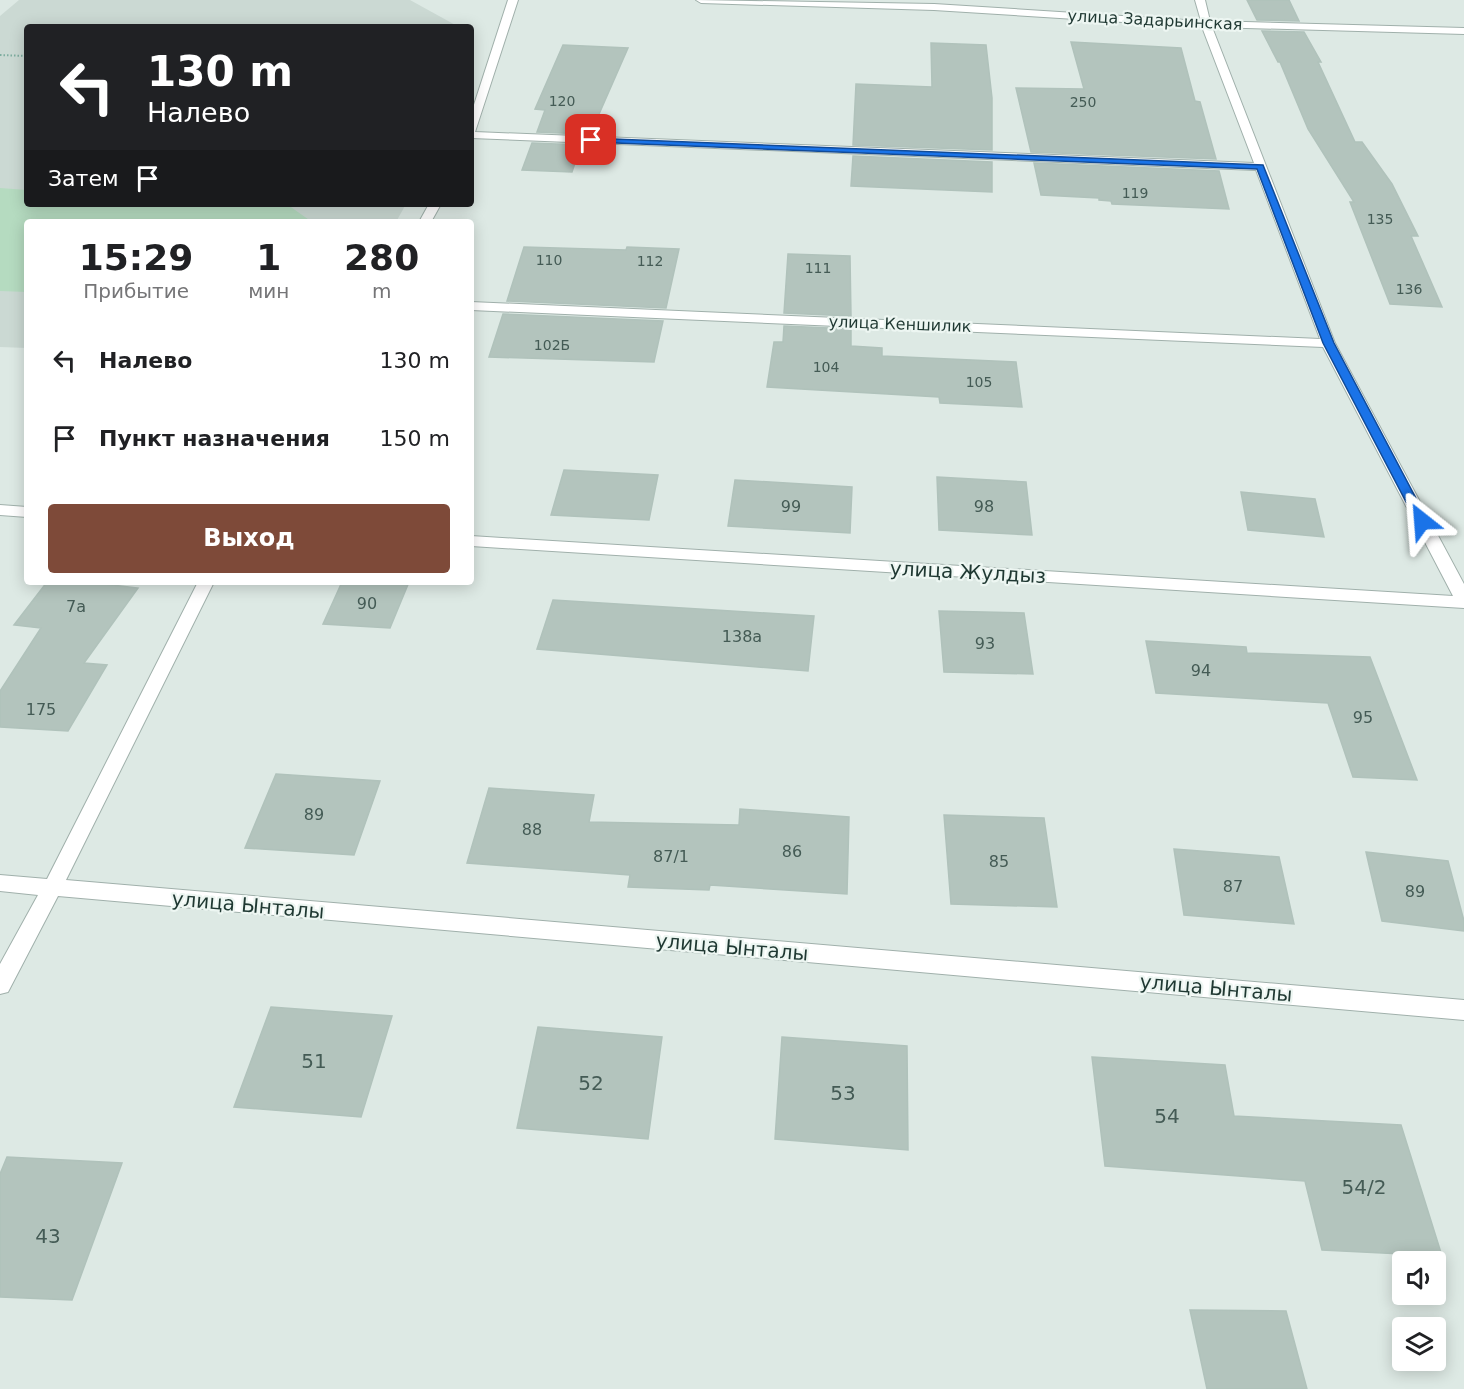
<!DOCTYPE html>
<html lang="ru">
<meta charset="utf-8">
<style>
:root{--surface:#fff;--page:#f6f6f6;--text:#202124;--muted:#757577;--accent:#7e4a39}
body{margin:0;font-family:"DejaVu Sans",sans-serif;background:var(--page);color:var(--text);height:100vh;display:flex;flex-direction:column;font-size:22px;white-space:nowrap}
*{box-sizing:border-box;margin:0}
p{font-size:20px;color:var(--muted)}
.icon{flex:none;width:33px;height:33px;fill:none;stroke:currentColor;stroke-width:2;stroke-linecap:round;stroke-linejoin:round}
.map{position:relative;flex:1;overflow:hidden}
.sheet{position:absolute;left:24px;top:219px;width:450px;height:366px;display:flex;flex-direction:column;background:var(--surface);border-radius:6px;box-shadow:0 3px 15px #0003}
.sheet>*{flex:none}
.hud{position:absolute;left:24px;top:24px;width:450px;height:183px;border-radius:6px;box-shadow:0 3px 15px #0003;background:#202124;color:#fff;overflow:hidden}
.fabs{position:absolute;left:1392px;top:1251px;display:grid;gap:12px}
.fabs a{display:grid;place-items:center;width:54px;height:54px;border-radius:6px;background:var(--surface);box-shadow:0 3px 15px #0003;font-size:30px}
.pin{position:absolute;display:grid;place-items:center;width:51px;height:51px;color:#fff;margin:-26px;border-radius:12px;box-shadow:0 3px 9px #0006}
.me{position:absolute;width:66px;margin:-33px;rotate:332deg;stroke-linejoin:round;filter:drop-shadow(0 0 4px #0008)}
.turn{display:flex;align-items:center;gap:21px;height:126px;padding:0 24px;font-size:27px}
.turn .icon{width:78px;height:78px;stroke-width:2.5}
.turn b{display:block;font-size:42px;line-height:51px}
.then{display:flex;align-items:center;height:57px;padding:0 24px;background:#0003;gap:12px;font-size:22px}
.eta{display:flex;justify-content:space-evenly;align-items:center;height:102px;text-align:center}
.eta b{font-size:36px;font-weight:600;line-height:42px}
.primary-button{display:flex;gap:12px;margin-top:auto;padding:12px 24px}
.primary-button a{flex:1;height:69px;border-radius:6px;background:var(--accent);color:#fff;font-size:24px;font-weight:600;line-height:69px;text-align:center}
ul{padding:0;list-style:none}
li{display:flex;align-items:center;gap:18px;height:78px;padding:0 24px}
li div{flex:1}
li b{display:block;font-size:22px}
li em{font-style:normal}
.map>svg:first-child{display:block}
.built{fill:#cbd9d3}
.green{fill:#b5dbc0}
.building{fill:#b3c4bd;stroke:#b0c2bb;stroke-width:1.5}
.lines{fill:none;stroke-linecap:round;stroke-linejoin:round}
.minor-casing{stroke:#a0b0ab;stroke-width:2}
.path{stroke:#7dad9f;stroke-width:2;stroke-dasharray:1.5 2;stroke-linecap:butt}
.minor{fill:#fff;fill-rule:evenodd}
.route{fill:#1a73e8;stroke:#114b97;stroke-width:1.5}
.labels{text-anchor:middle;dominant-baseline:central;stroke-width:4.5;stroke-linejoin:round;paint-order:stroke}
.far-number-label{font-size:14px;fill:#445b55}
.far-street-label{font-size:16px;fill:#1f3832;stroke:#edf6f2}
.number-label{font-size:16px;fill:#445b55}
.street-label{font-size:20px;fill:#1f3832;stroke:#edf6f2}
.near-number-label{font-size:20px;fill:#445b55}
</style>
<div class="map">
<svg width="1464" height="1389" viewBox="0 0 1464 1389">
<rect width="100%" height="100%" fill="#dde9e4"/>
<!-- built -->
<path class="built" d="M 19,0 L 410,0 L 459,27 L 27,27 L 27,204 L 406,204 L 396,222 L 27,222 L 27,348 L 0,347 L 0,16 Z"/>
<!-- green -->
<path class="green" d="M 0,188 L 27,190 L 27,204 L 288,205 L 312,222 L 27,222 L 27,292 L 0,291 Z"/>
<!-- building -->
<path class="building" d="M 1247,0 L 1289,0 L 1299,21 L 1257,20 Z
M 1262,31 L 1304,32 L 1321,62 L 1318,62 L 1355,142 L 1362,142 L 1392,184 L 1418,236 L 1411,236 L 1442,307 L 1390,304 L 1350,202 L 1354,202 L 1308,129 L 1280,62 L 1278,62 Z
M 1071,42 L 1181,48 L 1195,101 L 1200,102 L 1216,159 L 1031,152 L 1016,88 L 1084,89 Z
M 931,43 L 986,45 L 992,98 L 992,150 L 853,145 L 856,84 L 932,87 Z
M 563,45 L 628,48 L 596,121 L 589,120 L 584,134 L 537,132 L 545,110 L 535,109 Z
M 532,143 L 581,145 L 572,172 L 522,170 Z
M 853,156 L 992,162 L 992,192 L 851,186 Z
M 1034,163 L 1219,171 L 1229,209 L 1112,204 L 1111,201 L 1099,200 L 1099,198 L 1041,195 Z
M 524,247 L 626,250 L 627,247 L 679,249 L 666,308 L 507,301 Z
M 788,254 L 850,256 L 851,316 L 784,313 Z
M 503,314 L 663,321 L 654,362 L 489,357 Z
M 784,326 L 851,329 L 851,346 L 882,348 L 882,356 L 1016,362 L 1022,407 L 940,403 L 939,397 L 767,387 L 774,342 L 783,342 Z
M 564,470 L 658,475 L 649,520 L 551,515 Z
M 937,477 L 1026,482 L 1032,535 L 939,530 Z
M 735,480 L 852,487 L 850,533 L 728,526 Z
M 1241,492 L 1315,499 L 1324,537 L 1248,530 Z
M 47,582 L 87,582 L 138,588 L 84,663 L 107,665 L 68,731 L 0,727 L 0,691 L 41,628 L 14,625 Z
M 342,582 L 409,582 L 390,628 L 323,624 Z
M 553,600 L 814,616 L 808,671 L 537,649 Z
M 939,611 L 1024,613 L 1033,674 L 944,672 Z
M 1146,641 L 1246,647 L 1247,653 L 1370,657 L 1417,780 L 1353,777 L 1328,703 L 1156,693 Z
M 276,774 L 380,781 L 354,855 L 245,848 Z
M 489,788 L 594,795 L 589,822 L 739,825 L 740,809 L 849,817 L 847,894 L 710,885 L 709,890 L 628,887 L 630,875 L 467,863 Z
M 944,815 L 1044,818 L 1057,907 L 951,904 Z
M 1174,849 L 1279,857 L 1294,924 L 1184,915 Z
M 1366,852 L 1448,861 L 1464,921 L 1464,931 L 1382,921 Z
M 271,1007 L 392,1016 L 361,1117 L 234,1107 Z
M 538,1027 L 662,1037 L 648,1139 L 517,1128 Z
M 782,1037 L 907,1046 L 908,1150 L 775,1139 Z
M 1092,1057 L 1225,1065 L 1234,1116 L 1401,1125 L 1442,1256 L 1322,1250 L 1305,1181 L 1105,1166 Z
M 7,1157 L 122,1163 L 72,1300 L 0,1297 L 0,1174 Z
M 1190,1310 L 1286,1311 L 1307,1389 L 1207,1389 Z"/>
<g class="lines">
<defs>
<path id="minor" d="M 508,0 L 518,0 L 475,132 L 1254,163 L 1202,27 L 934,10 L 701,3 L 696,0 L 934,4 L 1201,21 L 1195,0 L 1205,0 L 1210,21 L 1464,28 L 1464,34 L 1212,27 L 1335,343 L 1464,584 L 1464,608 L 471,546 L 471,536 L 1453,596 L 1323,347 L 471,310 L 471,302 L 1320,339 L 1256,170 L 471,138 L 471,114 Z
M 429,204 L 441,204 L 431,222 L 419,222 Z
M 0,505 L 27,507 L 27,517 L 0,515 Z
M 198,582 L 214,582 L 66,880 L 1464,1000 L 1464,1020 L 58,896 L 8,992 L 0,994 L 0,964 L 38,895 L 0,891 L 0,875 L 47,879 Z"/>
</defs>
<!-- minor casing -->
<use href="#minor" class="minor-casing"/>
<!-- path -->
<path class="path" d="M 0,55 L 27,56"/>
<!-- minor -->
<use href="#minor" class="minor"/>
</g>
<!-- route -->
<path class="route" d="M 588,138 L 1263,165 L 1334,343 L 1428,521 L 1422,525 L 1416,521 L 1323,343 L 1257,169 L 591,142 L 586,140 Z"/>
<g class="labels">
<!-- far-number labels -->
<g class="far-number-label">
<text x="562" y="101">120</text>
<text x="1083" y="102">250</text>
<text x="1135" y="193">119</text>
<text x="1380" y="219">135</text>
<text x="549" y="260">110</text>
<text x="650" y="261">112</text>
<text x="818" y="268">111</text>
<text x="1409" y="289">136</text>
<text x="552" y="345">102Б</text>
<text x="826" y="367">104</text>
<text x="979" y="382">105</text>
</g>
<!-- far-street labels -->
<g class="far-street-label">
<text transform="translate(1155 20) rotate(3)">улица Задарьинская</text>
<text transform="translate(900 324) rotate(2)">улица Кеншилик</text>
</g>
<!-- number labels -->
<g class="number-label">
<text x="791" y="506">99</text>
<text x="984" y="506">98</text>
<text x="367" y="603">90</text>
<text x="76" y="606">7а</text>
<text x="742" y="636">138а</text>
<text x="985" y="643">93</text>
<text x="1201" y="670">94</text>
<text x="41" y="709">175</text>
<text x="1363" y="717">95</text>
<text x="314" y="814">89</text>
<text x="532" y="829">88</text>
<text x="792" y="851">86</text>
<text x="671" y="856">87/1</text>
<text x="999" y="861">85</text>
<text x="1233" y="886">87</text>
<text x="1415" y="891">89</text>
</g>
<!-- street labels -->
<g class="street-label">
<text transform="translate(968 572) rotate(3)">улица Жулдыз</text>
<text transform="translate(248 905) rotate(5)">улица Ынталы</text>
<text transform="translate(732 947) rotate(5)">улица Ынталы</text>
<text transform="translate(1216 988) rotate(5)">улица Ынталы</text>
</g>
<!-- near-number labels -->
<g class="near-number-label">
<text x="314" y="1061">51</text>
<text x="591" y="1083">52</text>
<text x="843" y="1093">53</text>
<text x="1167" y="1116">54</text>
<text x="1364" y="1187">54/2</text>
<text x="48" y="1236">43</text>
</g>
</g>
</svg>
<div class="fabs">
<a><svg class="icon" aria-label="sound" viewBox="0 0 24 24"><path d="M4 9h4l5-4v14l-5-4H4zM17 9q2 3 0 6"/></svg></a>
<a><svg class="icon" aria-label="layers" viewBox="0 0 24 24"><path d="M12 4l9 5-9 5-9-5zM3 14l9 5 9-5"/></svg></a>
</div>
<div class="pin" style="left:591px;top:140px;background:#d93025"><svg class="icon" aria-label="arrive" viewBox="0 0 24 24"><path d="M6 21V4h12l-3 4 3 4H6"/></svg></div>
<svg class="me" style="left:1422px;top:521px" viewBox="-20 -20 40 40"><path d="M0-17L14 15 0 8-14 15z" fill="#1a73e8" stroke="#fff" stroke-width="4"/></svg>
<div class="hud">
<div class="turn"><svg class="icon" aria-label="left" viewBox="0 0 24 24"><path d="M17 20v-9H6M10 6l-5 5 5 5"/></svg><div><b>130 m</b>Налево</div></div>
<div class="then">Затем<svg class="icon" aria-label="arrive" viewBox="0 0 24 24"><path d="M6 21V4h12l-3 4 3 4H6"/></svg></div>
</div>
<section class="sheet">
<div class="eta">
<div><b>15:29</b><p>Прибытие</p></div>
<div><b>1</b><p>мин</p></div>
<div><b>280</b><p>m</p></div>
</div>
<ul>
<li><svg class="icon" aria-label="left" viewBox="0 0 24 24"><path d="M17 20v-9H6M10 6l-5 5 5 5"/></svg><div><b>Налево</b></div><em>130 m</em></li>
<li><svg class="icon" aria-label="arrive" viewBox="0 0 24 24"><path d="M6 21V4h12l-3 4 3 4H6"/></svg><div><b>Пункт назначения</b></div><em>150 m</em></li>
</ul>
<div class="primary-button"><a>Выход</a></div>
</section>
</div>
